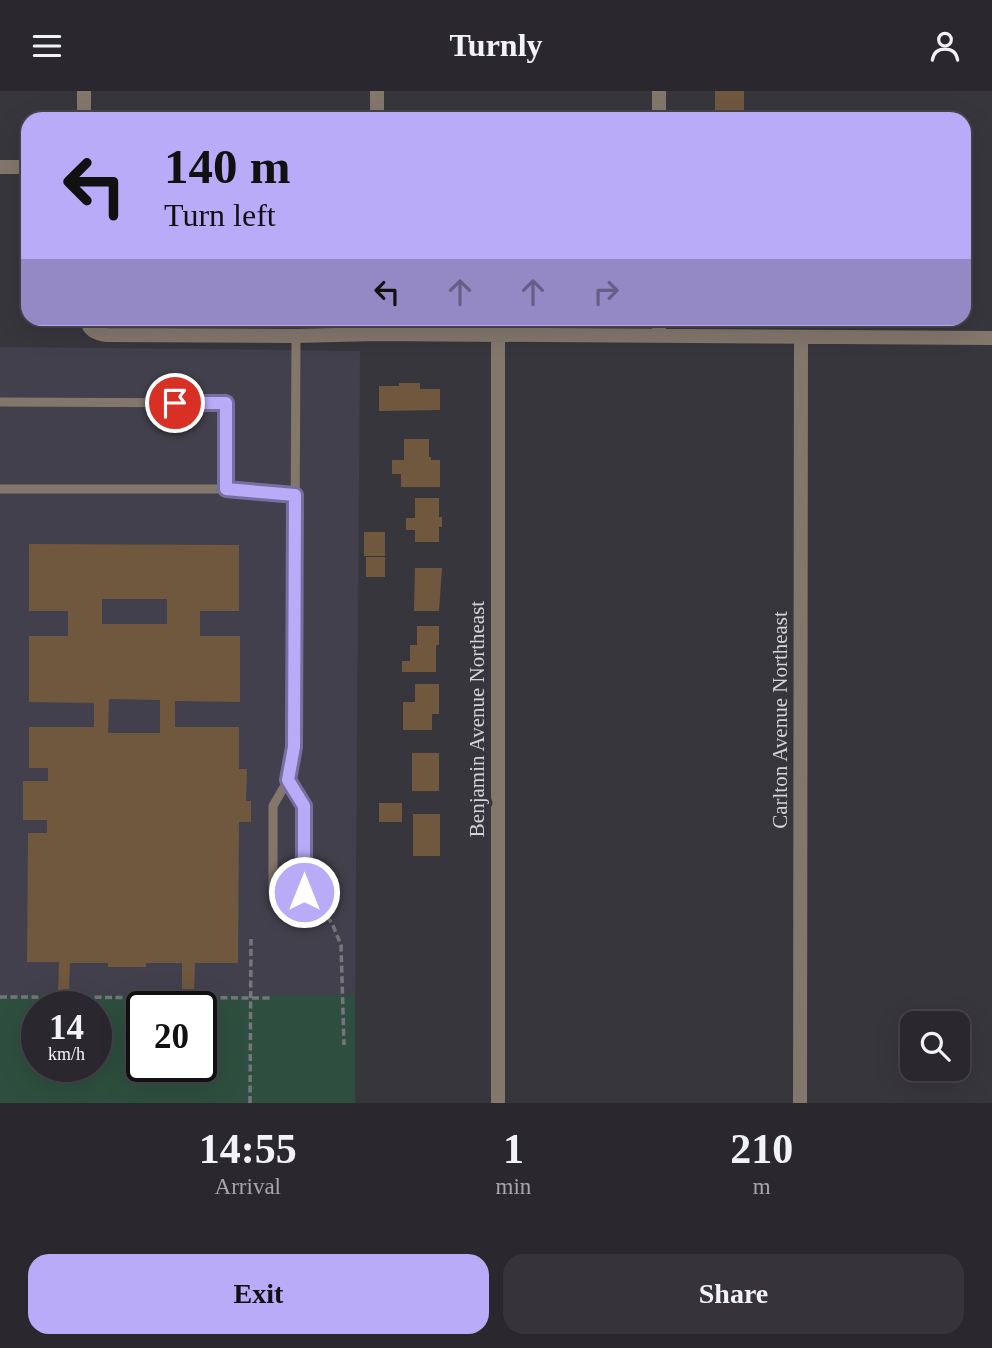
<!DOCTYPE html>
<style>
:root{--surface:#2a282e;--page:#36343a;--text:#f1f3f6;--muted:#a5a6aa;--line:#46444a;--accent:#b9abf7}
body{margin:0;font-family:Georgia,serif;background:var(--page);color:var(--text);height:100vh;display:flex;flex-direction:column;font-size:26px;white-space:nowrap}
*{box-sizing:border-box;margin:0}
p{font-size:23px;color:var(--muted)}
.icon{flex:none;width:38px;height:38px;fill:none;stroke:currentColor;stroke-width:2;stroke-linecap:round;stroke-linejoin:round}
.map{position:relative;height:1012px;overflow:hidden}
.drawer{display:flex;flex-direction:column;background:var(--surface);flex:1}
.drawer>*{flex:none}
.banner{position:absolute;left:21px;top:21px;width:950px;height:214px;border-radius:21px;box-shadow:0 7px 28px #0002,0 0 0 2px var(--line);background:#b9abf7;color:#111;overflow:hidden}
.buttons{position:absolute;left:900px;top:920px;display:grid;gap:14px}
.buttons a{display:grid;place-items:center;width:70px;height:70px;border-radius:14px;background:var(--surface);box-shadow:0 7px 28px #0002,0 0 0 2px var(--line);font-size:35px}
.speed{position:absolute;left:21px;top:900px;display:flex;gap:14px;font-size:35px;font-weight:700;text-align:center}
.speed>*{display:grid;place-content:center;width:91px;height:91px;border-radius:50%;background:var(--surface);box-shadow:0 7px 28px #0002,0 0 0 2px var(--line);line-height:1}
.speed small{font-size:18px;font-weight:400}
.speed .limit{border:4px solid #111;border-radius:10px;background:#fff;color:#111}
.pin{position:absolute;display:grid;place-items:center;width:60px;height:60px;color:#fff;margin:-30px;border:4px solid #fff;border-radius:50%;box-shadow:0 2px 7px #0007}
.me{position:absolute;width:77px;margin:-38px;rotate:0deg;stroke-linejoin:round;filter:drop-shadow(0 0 5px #0008)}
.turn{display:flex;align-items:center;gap:24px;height:147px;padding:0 28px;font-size:32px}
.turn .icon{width:91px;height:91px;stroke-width:2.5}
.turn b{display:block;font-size:49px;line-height:60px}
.lanes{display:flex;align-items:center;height:66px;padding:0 28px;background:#0003;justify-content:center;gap:35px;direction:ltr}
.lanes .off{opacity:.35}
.eta{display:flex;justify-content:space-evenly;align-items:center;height:119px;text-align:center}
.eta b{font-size:42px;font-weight:600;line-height:49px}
.action{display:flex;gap:14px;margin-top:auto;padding:14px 28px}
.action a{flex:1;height:80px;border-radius:21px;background:var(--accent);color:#111;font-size:28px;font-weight:600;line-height:80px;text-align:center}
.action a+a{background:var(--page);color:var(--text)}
header{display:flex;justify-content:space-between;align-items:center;height:91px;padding:0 28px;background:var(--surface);font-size:32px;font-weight:600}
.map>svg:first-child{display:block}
.built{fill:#42404c}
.green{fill:#2e4f3f;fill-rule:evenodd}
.building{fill:#6f583e;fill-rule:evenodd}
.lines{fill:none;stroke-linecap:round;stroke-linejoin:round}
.path{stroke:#77757b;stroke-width:3.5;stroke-dasharray:7 3.5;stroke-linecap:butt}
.lane{stroke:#83776c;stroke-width:9}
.street{stroke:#83776c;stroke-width:14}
.route-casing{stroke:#786fa1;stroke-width:18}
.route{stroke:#b9abf7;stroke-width:12}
.labels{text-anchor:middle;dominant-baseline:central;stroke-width:7;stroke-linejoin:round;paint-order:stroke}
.street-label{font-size:21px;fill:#d4d3d7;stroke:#38363d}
</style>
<header><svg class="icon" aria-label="menu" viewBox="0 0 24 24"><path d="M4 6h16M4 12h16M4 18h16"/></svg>Turnly<svg class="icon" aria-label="person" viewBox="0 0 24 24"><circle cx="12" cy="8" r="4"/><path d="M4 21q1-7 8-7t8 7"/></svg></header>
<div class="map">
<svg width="992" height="1012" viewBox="0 0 992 1012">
<rect width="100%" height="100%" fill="#38363d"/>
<!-- built -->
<path class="built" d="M 0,256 L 360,260 L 355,904 L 0,904 Z"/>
<!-- green -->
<path class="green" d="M 0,904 L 355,904 L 355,1012 L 0,1012 ZM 37,915 L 96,915 L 96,975 L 37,975 ZM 142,915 L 201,915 L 201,975 L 142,975 Z"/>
<!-- building -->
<path class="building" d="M 715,0 L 744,0 L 744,28 L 710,28 L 710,24 L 715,24 Z
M 399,292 L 420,292 L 420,298 L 440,298 L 440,319 L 379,320 L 379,295 L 399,295 Z
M 404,348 L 429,348 L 429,366 L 431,366 L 431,369 L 440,369 L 440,396 L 401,396 L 401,383 L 392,383 L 392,369 L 404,369 Z
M 415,407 L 439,407 L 439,426 L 442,426 L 442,436 L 439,436 L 439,451 L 415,451 L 415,439 L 406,439 L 406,427 L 415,427 Z
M 364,441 L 385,441 L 385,465 L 364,465 Z
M 29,453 L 239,454 L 239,520 L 200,520 L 200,545 L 240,545 L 240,611 L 175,610 L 175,636 L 239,636 L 239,678 L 247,678 L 246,710 L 251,710 L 251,731 L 239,731 L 238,872 L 195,872 L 194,903 L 182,903 L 182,872 L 146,872 L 146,876 L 108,876 L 108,872 L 70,872 L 69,902 L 58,902 L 59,871 L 27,871 L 28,742 L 47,742 L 47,729 L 23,729 L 23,690 L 48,690 L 48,677 L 29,677 L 29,636 L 94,636 L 94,612 L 29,611 L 29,545 L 68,545 L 68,520 L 29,520 ZM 102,508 L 167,508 L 167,533 L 102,533 ZM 109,608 L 160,609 L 160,642 L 108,642 Z
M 366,466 L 385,466 L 385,486 L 366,486 Z
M 415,477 L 442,477 L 439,520 L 414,520 Z
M 417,535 L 439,535 L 439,554 L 436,554 L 436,581 L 402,581 L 402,570 L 410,570 L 410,554 L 417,554 Z
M 415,593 L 439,593 L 439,623 L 432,623 L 432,639 L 403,639 L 403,611 L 415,611 Z
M 412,662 L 439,662 L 439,700 L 412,700 Z
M 379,712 L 402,712 L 402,731 L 379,731 Z
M 413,723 L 440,723 L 440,765 L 413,765 Z"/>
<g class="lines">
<!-- path -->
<path class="path" d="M 313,810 L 332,832 L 341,854 L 344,954
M 0,906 L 271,907
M 250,1012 L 251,848"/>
<!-- lane -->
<path class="lane" d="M 0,311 L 226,312 L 226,398
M 0,398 L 226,398 L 295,404
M 288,689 L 273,715 L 273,801 L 304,801 L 304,715 L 288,689 L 294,656 L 296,245"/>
<!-- street -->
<path class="street" d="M 84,0 L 84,28
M 377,28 L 377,0
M 659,28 L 659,0
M 0,76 L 28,76
M 87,228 C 88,240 96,242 107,244 L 296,245 L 375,243 L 992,247
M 659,228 L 659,244
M 375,243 L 375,228
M 498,1012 L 498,244
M 800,1012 L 801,246"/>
</g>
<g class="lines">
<defs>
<path id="route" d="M 175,312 L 226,312 L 226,398 L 295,404 L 294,656 L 288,689 L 304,715 L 304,801"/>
</defs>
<!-- route casing -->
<use href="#route" class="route-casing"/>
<!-- route -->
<use href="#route" class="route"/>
</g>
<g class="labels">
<!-- street labels -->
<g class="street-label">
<text transform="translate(477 628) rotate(-90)">Benjamin Avenue Northeast</text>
<text transform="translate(780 629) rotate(-90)">Carlton Avenue Northeast</text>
</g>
</g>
</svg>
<div class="buttons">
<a><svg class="icon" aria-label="search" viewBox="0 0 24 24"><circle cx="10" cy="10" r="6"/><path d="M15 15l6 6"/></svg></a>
</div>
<div class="speed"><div>14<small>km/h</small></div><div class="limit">20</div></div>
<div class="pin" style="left:175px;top:312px;background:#d93025"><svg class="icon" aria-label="arrive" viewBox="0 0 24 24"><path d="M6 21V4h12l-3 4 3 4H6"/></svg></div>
<svg class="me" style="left:304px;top:801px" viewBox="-20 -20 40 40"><circle r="17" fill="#b9abf7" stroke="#fff" stroke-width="3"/><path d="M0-11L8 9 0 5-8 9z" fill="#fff"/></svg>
<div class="banner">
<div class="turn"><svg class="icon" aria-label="left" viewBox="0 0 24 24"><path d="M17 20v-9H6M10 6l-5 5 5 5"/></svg><div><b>140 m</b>Turn left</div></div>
<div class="lanes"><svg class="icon" aria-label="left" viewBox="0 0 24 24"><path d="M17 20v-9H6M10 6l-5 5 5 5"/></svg><svg class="icon off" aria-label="ahead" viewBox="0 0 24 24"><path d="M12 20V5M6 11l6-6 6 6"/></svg><svg class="icon off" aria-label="ahead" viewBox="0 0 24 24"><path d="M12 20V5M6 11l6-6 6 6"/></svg><svg class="icon off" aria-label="right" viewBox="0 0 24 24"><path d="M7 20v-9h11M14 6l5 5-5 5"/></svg></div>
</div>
</div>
<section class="drawer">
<div class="eta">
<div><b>14:55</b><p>Arrival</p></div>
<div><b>1</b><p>min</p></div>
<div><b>210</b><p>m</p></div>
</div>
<div class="action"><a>Exit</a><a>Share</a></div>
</section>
